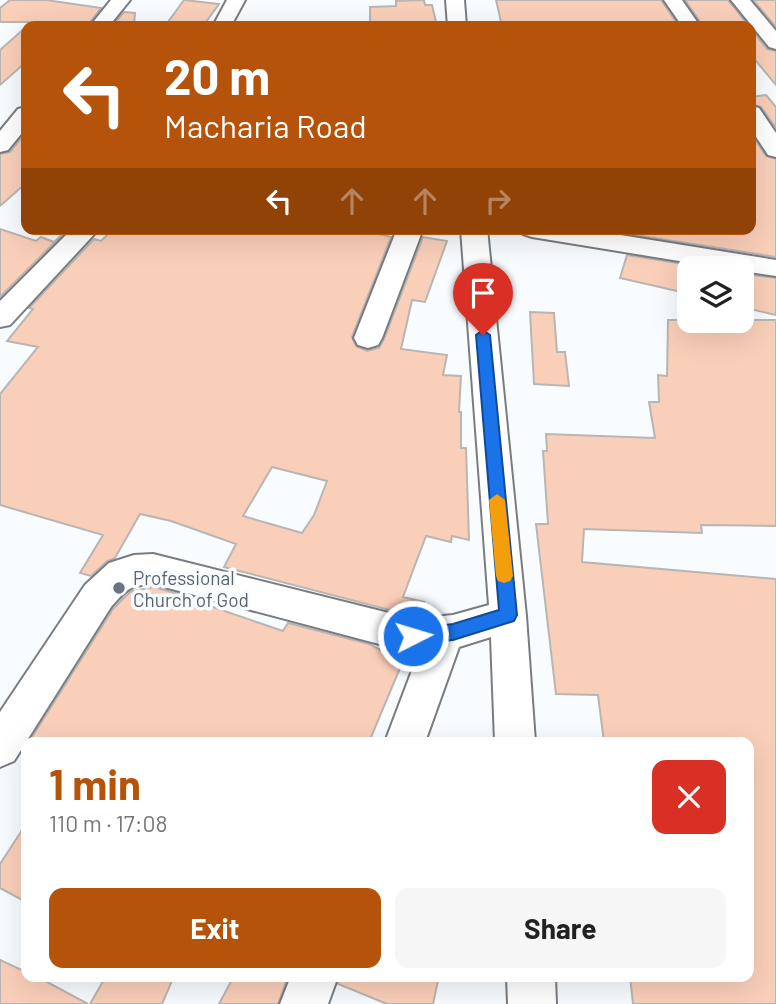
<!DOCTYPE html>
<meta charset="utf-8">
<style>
:root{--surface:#fff;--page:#f6f6f6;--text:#222;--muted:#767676;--accent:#b45309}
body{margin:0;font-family:Barlow,sans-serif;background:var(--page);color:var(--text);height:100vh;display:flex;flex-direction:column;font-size:26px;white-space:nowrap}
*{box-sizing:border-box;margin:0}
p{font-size:23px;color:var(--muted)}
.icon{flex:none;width:38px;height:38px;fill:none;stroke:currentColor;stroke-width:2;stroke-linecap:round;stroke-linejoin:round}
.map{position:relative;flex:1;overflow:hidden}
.panel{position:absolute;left:21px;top:737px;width:733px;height:245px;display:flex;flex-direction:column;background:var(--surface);border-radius:14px;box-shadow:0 7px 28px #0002}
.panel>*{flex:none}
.guide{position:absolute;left:21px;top:21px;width:735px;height:214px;border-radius:14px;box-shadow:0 7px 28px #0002;background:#b45309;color:#fff;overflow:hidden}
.tools{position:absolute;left:677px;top:256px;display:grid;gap:14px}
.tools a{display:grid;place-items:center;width:77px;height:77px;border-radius:14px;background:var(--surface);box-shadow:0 7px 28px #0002;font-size:35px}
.pin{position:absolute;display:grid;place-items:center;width:60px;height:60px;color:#fff;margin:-72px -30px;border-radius:50% 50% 50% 0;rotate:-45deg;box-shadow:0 0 7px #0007}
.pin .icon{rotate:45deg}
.me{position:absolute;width:77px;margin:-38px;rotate:85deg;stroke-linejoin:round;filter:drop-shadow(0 0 5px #0008)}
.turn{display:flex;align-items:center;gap:24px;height:147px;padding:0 28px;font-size:32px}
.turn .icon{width:91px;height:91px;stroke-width:2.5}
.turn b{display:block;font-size:49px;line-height:60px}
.lanes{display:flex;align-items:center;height:66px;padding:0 28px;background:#0003;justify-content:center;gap:35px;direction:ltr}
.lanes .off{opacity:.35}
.round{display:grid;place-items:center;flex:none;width:74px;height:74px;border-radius:14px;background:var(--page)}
.overview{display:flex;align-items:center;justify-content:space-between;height:119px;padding:0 28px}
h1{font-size:42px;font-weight:700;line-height:52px;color:var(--accent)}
.cta{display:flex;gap:14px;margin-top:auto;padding:14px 28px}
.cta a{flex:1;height:80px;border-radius:14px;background:var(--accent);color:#fff;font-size:28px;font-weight:700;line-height:80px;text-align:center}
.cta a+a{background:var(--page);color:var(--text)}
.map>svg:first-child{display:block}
.building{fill:#facfb9;stroke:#b9b5b3;stroke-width:2;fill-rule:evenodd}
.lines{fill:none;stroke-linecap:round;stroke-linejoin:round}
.street-casing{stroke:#7a7c80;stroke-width:4}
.street{fill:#fff;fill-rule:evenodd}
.route{fill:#1a73e8;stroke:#114b97;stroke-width:2}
.slow{fill:#f59e0b}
.worship-dot{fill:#6b7280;stroke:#f9fcff;stroke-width:2.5}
.labels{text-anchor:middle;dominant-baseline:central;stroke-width:7;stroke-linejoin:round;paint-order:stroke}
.worship-label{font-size:19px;fill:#5b616d;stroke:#f9fcff;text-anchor:start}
</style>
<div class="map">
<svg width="776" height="1004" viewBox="0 0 776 1004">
<rect width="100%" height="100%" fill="#f9fcff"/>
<!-- building -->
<path class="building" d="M 10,0 L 46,0 L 101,8 L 87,26 L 27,26 L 32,22 L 0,22 L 0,8 Z
M 184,0 L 219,4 L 203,26 L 165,26 Z
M 424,0 L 425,5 L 432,5 L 437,26 L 370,26 L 370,7 L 396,6 L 396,1 Z
M 496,0 L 661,0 L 679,26 L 502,26 Z
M 685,0 L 728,0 L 749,26 L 703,26 Z
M 753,0 L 776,0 L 776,27 Z
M 124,12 L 135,13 L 134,26 L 112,26 Z
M 26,27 L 26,62 L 0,85 L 0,50 Z
M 751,29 L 767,49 L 776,51 L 776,85 L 751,55 Z
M 766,95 L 776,107 L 776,128 L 761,107 L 751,104 L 751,97 Z
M 26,132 L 26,183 L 0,206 L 0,154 L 10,152 Z
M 751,133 L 766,156 L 776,159 L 776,257 L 635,235 L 636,229 L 751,229 Z
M 0,229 L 36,241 L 41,237 L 54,242 L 65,232 L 0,297 Z
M 113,229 L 357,229 L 391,237 L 352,337 L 356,346 L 367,351 L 379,348 L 384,339 L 423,237 L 447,241 L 425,302 L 412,300 L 401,349 L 447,355 L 443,375 L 461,376 L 459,412 L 461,412 L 461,448 L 466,448 L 469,540 L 452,536 L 451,542 L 426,536 L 403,597 L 424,602 L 420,616 L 413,616 L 224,567 L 236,544 L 171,521 L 140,514 L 115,558 L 107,561 L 91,576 L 80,573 L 103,535 L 0,505 L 0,394 L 38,347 L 7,341 L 33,309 L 29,308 L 94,239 L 101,241 ZM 272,467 L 327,481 L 314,515 L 302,533 L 243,516 Z
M 627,255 L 690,265 L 690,294 L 620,278 Z
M 742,274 L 776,278 L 776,315 L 742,307 Z
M 530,312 L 554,313 L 557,352 L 565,352 L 569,386 L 534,384 Z
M 668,320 L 776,320 L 776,526 L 701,525 L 702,533 L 584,529 L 582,562 L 776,579 L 776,1004 L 633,1004 L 630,976 L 749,976 L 749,742 L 604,742 L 598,695 L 556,694 L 536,524 L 548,524 L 543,451 L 547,451 L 546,434 L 655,438 L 649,402 L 659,402 L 658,375 L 667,376 Z
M 153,587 L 209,602 L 207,605 L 283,631 L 288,623 L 369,644 L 403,661 L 369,742 L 45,742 L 32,737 L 113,609 L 130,592 Z
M 26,824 L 26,902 L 0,888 L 0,864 Z
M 0,960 L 26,972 L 26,976 L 36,976 L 88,1004 L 0,1004 Z
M 106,976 L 174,976 L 162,1004 L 90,1004 Z
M 234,976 L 288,976 L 278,1004 L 219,1004 Z
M 340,976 L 439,976 L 433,1004 L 387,1004 L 338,984 Z"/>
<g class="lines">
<defs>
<path id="street" d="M 111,0 L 130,0 L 109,26 L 90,26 Z
M 227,0 L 245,0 L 231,26 L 213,26 Z
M 446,0 L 464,0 L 466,26 L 448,26 Z
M 664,0 L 682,0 L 700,26 L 682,26 Z
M 731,0 L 750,0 L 776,31 L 776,49 L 769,47 Z
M 751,106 L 759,108 L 776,133 L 776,157 L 768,155 L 751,129 Z
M 26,107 L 26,128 L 8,150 L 0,152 L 0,131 L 18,109 Z
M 72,229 L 99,229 L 10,325 L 0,327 L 0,301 Z
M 397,229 L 423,229 L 382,338 L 378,345 L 368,348 L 358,345 L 354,338 Z
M 461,229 L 487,229 L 526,616 L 535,742 L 495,742 L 491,637 L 459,647 L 425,742 L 385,742 L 419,652 L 413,653 L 153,584 C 129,585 126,590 111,607 L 14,761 L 0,767 L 0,712 L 85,585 L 109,563 L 134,555 L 153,554 L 413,619 L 453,615 L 489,605 Z
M 520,229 L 583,229 L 776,260 L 776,276 L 742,271 L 742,268 L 722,268 L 532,237 L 523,234 Z
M 291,976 L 338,976 L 328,1004 L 280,1004 Z
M 507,976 L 555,976 L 556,1004 L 508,1004 Z"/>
</defs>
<!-- street casing -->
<use href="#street" class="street-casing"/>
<!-- street -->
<use href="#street" class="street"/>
</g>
<!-- route -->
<path class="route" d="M 483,330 L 490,335 L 517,615 L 514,621 L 453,640 L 413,644 L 407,642 L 404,636 L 407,630 L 453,624 L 499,610 L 476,335 Z"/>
<!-- slow -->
<path class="slow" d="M 497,494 L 505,500 L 513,576 L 510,581 L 504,583 L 498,581 L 496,576 L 489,500 Z"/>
<!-- markers -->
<circle class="worship-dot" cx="119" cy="588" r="7"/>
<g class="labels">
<!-- worship labels -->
<g class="worship-label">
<text x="133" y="577">Professional<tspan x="133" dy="22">Church of God</tspan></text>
</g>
</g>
</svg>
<div class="tools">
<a><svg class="icon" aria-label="layers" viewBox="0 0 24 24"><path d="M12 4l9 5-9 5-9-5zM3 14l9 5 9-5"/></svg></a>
</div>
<div class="pin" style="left:483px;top:335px;background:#d93025"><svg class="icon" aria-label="arrive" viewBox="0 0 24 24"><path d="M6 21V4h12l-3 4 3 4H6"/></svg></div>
<svg class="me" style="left:413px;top:636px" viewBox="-20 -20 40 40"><circle r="17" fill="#1a73e8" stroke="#fff" stroke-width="3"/><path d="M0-11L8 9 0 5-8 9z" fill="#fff"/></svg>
<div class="guide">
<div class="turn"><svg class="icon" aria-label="left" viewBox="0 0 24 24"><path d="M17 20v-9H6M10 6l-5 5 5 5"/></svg><div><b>20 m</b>Macharia Road</div></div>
<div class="lanes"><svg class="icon" aria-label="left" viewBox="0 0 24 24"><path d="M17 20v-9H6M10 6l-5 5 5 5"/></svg><svg class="icon off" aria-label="ahead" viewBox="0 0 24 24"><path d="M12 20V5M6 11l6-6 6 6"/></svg><svg class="icon off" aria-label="ahead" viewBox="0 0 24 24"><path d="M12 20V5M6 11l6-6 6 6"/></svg><svg class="icon off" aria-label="right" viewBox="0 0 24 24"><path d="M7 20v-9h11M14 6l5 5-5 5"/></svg></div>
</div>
<section class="panel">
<div class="overview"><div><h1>1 min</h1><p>110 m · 17:08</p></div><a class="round" style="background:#d93025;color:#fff"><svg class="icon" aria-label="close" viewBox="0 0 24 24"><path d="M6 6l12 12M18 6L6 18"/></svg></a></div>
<div class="cta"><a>Exit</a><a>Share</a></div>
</section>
</div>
